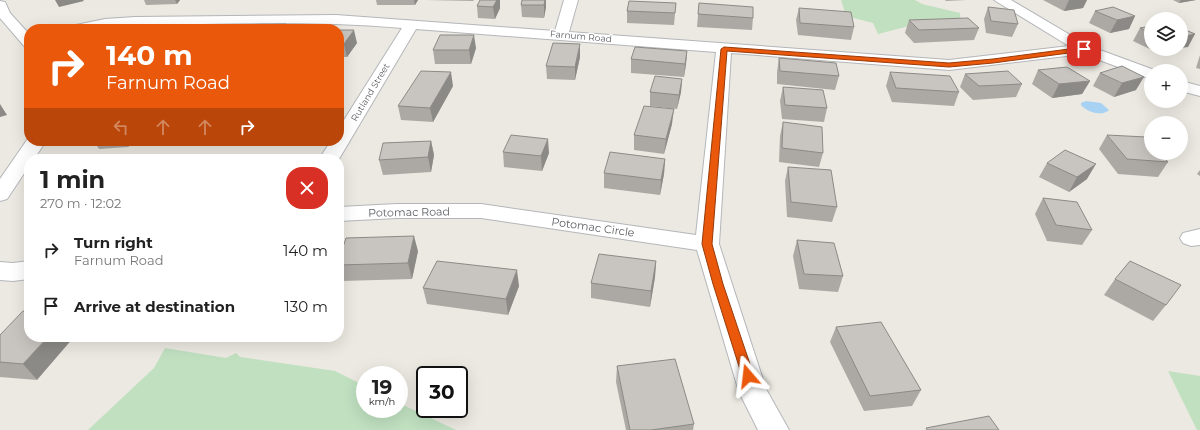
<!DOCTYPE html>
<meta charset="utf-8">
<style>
:root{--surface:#fff;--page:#f2f2f2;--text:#222;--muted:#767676}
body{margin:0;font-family:Montserrat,sans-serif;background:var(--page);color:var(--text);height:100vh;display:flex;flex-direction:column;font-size:15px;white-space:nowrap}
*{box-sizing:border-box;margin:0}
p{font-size:13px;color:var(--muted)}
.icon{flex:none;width:22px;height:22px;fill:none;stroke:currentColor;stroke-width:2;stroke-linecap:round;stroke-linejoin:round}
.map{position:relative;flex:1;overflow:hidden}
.details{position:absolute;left:24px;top:154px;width:320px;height:188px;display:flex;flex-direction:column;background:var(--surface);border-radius:16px;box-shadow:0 4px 16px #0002}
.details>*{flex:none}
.banner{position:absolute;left:24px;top:24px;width:320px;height:122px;border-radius:16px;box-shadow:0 4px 16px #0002;background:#ea580c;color:#fff;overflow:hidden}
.buttons{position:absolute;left:1144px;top:12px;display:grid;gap:8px}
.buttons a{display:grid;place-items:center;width:44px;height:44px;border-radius:50%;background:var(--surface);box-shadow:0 4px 16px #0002;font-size:20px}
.speed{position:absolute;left:356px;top:366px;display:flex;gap:8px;font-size:20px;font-weight:700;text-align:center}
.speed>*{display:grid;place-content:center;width:52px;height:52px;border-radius:50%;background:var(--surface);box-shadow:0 4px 16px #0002;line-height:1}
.speed small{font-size:10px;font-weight:400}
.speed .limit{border:2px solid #111;border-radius:6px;background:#fff;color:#111}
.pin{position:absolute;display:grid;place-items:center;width:34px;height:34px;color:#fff;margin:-17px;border-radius:8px;box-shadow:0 2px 6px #0006}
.me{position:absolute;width:44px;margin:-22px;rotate:343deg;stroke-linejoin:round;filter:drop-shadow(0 0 3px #0008)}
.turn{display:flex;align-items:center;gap:14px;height:84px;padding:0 16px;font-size:18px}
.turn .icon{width:52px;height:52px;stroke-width:2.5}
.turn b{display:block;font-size:28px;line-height:34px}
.lanes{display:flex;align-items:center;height:38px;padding:0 16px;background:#0003;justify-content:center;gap:20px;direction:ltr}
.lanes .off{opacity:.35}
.round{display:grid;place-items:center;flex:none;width:42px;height:42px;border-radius:16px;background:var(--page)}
.headline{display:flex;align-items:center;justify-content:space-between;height:68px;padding:0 16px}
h1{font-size:24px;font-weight:700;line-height:30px}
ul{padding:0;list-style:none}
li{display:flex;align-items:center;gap:12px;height:56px;padding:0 16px}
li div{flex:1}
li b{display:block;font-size:15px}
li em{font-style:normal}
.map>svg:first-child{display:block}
.green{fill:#c0e0c0}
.water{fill:#a8d2f4}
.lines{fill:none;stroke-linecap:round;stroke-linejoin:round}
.minor-casing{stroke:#b4b6ba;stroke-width:2}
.minor{fill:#fff;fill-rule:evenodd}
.wall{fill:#aca9a5}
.shaded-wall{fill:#8c8a86}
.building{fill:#c8c5c0;stroke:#8c8a86}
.route{fill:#ea580c;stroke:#983908}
.labels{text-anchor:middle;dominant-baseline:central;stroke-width:3;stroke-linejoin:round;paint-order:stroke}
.far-street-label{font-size:9px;fill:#5a5c60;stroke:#fff}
.street-label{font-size:11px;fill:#5a5c60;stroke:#fff}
</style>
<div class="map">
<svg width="1200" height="430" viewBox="0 0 1200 430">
<rect width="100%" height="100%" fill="#ebe9e1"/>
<!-- green -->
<path class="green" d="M 841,0 L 915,0 L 922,4 L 960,13 L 961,24 L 909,26 L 878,34 L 873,23 L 846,16 Z
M 165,348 L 226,358 L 236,353 L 240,357 L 335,371 L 365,386 L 365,409 L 399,409 L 399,403 L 456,430 L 88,430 L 154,368 Z
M 1168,371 L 1200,376 L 1200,430 L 1197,430 Z"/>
<!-- water -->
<path class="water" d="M 1086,101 L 1101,103 L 1109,110 C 1102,117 1087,112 1081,105 L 1081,103 Z"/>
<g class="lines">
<defs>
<path id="minor" d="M 564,0 L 578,0 L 569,32 L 949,60 L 1069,46 L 994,0 L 1011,0 L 1089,46 L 1157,71 L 1151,71 L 1151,79 L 1083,54 L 949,70 L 731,53 L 719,244 L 766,389 L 789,430 L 758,430 L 739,392 L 697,250 L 481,218 L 397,218 L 339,221 L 339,207 L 397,204 L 481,204 L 696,235 L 716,52 L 416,29 L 339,159 L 319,159 L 331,141 L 339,141 L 339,128 L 402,28 C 318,21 232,23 147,25 C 121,26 95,29 69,29 L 71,26 L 105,19 L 135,17 L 336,15 L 555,31 Z
M 0,1 L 5,2 L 10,13 L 29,34 L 29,48 L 24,46 L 0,18 Z
M 1181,81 L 1200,86 L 1200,96 L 1181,91 Z
M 29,137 L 29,141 L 46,141 L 34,159 L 29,159 L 29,166 L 7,199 L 0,201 L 0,179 Z
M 1200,229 L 1200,245 L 1191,246 L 1183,243 L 1180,238 L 1183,233 Z
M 29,261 L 29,279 L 13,281 L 0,280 L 0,262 L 13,263 Z"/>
</defs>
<!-- minor casing -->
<use href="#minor" class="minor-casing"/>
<!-- minor -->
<use href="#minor" class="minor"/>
</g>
<!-- wall -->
<path class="wall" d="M 144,0 L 182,0 L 180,0 L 177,4 L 146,5 Z
M 376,0 L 418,0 L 415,5 L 377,5 Z
M 426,0 L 474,0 L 473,1 Z
M 480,0 L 500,0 L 500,8 L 495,19 L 478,18 L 477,6 Z
M 546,0 L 546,7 L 544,18 L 522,17 L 521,5 Z
M 945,0 L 966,0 L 946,1 Z
M 1043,0 L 1087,0 L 1083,8 L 1064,11 Z
M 1173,0 L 1196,0 L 1179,3 Z
M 676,3 L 674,25 L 627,23 L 627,11 Z
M 699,3 L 753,18 L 752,30 L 697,27 Z
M 988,7 L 1018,24 L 1012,37 L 986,33 L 984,19 Z
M 799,8 L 854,27 L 851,40 L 798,35 L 796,20 Z
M 1095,11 L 1135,16 L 1129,29 L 1110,33 L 1089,23 Z
M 909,20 L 979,28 L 974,40 L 914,43 L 905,33 Z
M 1151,26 L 1151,49 L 1177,49 L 1158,53 L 1133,41 L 1140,28 Z
M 339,30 L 357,43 L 347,57 L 341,57 L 339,61 Z
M 476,48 L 471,64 L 435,64 L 433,50 Z
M 687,51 L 686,64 L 684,77 L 631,73 L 631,59 Z
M 1200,55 L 1200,69 L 1196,68 Z
M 580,57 L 575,80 L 547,79 L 546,66 Z
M 779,58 L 839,76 L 835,90 L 777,84 L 777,72 Z
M 1038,70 L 1090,81 L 1082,94 L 1052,98 L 1032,84 Z
M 890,72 L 959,92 L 954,106 L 892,102 L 886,86 Z
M 1100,73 L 1136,90 L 1114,97 L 1093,86 Z
M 965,74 L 1022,84 L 1016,97 L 973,100 L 960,87 Z
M 682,79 L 681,92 L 677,109 L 650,106 L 650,92 Z
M 453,86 L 433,122 L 401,120 L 398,106 Z
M 783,87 L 827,108 L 824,122 L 782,119 L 780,101 Z
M 783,122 L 823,153 L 819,167 L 779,162 L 780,136 Z
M 672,124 L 664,154 L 634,150 L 634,135 Z
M 1107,135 L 1168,162 L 1158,177 L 1118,174 L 1099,149 Z
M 94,141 L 133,141 L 128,147 L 99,149 Z
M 431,141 L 434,155 L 431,172 L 383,175 L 379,160 Z
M 503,152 L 549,153 L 542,171 L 504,167 Z
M 665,159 L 664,174 L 660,195 L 604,188 L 604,173 Z
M 1047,163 L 1087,179 L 1069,192 L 1039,177 Z
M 788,167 L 837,207 L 832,222 L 787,217 L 785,181 Z
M 1200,170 L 1200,176 L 1197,174 Z
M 1043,198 L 1092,230 L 1082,245 L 1047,241 L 1035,214 Z
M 797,240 L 843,276 L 838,292 L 799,289 L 793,256 Z
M 418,251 L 412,279 L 342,281 L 339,273 L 339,259 Z
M 656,261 L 655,277 L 650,307 L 591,298 L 591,283 Z
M 1115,279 L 1166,305 L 1153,321 L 1104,295 Z
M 519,286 L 508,315 L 427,304 L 423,288 Z
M 836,327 L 921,390 L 912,406 L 864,411 L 830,342 Z
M 0,335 L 37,380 L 0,377 Z
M 617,366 L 694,424 L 693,430 L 626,430 L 616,382 Z"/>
<!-- shaded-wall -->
<path class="shaded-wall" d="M 55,0 L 83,0 L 84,1 L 59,7 Z
M 175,0 L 180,0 L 177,4 Z
M 414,0 L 418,0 L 415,5 Z
M 497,0 L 500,0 L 500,8 L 495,19 L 493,7 Z
M 545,0 L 546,0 L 546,7 L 544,18 L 544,5 Z
M 1069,0 L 1087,0 L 1083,8 L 1064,11 Z
M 1181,0 L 1196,0 L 1179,3 Z
M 1135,16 L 1129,29 L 1110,33 L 1117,20 Z
M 286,24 L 288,29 L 283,29 Z
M 215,25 L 217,29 L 212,29 Z
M 354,30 L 357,43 L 347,57 L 344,44 Z
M 1195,34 L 1188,47 L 1181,48 L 1181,37 Z
M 474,35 L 476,48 L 471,64 L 469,50 Z
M 580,44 L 580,57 L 575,80 L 575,67 Z
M 339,49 L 341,57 L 339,61 Z
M 1160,49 L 1177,49 L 1158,53 Z
M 687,51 L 686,64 L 684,77 L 685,64 Z
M 451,72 L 453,86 L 433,122 L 430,108 Z
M 1144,77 L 1136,90 L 1114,97 L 1122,83 Z
M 682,79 L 681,92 L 677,109 L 679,95 Z
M 1090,81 L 1082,94 L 1052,98 L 1059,84 Z
M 0,104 L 7,115 L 0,117 Z
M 674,109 L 672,124 L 664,154 L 666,139 Z
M 548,139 L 549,153 L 542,171 L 541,156 Z
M 124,141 L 133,141 L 128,147 Z
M 431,141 L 434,155 L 431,172 L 428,157 Z
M 665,159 L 664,174 L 660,195 L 661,180 Z
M 1096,164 L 1087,179 L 1069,192 L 1077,177 Z
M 414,236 L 418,251 L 412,279 L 408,263 Z
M 656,261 L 655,277 L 650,307 L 651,291 Z
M 517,270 L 519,286 L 508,315 L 506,299 Z
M 48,337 L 74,337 L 37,380 L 23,364 Z"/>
<!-- building -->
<path class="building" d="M 480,0 L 497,0 L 493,7 L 477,6 Z
M 522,0 L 545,0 L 544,5 L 521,5 Z
M 629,1 L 676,3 L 675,13 L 627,11 Z
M 699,3 L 753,7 L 753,18 L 698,14 Z
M 988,7 L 1014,10 L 1018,24 L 991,21 Z
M 1113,7 L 1135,16 L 1117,20 L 1095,11 Z
M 799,8 L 851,12 L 854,27 L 800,23 Z
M 968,18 L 979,28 L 919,30 L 909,20 Z
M 286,24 L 283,29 L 246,29 L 250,25 Z
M 215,25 L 212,29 L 176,29 L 179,26 Z
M 1151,26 L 1151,33 L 1140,28 Z
M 1181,28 L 1195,34 L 1181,37 Z
M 339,30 L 354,30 L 344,44 L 339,44 Z
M 440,35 L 474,35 L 469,50 L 433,50 Z
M 553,43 L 580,44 L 575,67 L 546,66 Z
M 635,47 L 687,51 L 685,64 L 631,59 Z
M 779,58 L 836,63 L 839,76 L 780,71 Z
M 1122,66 L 1144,77 L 1122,83 L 1100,73 Z
M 1067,67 L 1090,81 L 1059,84 L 1038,70 Z
M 421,71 L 451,72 L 430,108 L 398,106 Z
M 1008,71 L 1022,84 L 979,86 L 965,74 Z
M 890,72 L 950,76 L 959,92 L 896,88 Z
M 655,76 L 682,79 L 679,95 L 650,92 Z
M 783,87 L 823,90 L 827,108 L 785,105 Z
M 644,106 L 674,109 L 666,139 L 634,135 Z
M 783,122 L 822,127 L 823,153 L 782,148 Z
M 511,135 L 548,139 L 541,156 L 503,152 Z
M 1107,135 L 1146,137 L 1151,143 L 1151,153 L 1160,153 L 1168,162 L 1127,159 Z
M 431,141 L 428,157 L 379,160 L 383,143 Z
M 1065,150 L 1096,164 L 1077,177 L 1047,163 Z
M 610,152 L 665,159 L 661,180 L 604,173 Z
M 231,157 L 230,159 L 215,159 Z
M 788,167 L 831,170 L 837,207 L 791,202 Z
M 1043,198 L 1077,202 L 1092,230 L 1056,225 Z
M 414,236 L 408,263 L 339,265 L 339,259 L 346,238 Z
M 797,240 L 834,243 L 843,276 L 804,274 Z
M 599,254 L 656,261 L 651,291 L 591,283 Z
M 437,261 L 517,270 L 506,299 L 423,288 Z
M 1130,261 L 1181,285 L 1166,305 L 1115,279 Z
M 23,311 L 29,312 L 29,337 L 48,337 L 23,364 L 0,362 L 0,335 Z
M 881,322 L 921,390 L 870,396 L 836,327 Z
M 675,359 L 694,424 L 651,430 L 630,430 L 617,366 Z
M 989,416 L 999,430 L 927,430 L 926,428 Z"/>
<!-- route -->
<path class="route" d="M 724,47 L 949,63 L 993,59 L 1084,47 L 1087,49 L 1084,51 L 993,63 L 949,67 L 727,51 L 712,244 L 723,284 L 754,376 L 752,380 L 748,381 L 744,380 L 742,376 L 713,284 L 702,244 L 721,49 Z"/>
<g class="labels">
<!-- far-street labels -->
<g class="far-street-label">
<text transform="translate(581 36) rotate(5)">Farnum Road</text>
<text transform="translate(370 92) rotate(-59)">Rutland Street</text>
</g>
<!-- street labels -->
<g class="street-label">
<text transform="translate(409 212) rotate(-1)">Potomac Road</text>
<text transform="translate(593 227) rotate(8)">Potomac Circle</text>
</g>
</g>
</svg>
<div class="buttons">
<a><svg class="icon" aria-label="layers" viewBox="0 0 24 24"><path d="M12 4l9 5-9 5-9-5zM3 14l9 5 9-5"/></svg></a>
<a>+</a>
<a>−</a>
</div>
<div class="speed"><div>19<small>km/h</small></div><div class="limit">30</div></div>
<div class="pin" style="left:1084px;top:49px;background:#d93025"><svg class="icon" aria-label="arrive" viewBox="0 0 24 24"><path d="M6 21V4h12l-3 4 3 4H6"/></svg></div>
<svg class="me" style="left:748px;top:376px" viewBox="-20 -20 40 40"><path d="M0-17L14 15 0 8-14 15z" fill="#ea580c" stroke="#fff" stroke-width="4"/></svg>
<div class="banner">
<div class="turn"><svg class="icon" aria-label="right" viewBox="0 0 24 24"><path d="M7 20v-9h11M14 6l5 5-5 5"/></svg><div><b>140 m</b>Farnum Road</div></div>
<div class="lanes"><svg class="icon off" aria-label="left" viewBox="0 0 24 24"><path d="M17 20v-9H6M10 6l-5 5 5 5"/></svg><svg class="icon off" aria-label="ahead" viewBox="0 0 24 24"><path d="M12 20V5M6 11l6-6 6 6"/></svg><svg class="icon off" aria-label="ahead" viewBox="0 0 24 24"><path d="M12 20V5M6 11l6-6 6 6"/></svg><svg class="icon" aria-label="right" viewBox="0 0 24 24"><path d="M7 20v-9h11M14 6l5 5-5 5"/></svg></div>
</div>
<section class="details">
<div class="headline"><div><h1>1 min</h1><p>270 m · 12:02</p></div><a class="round" style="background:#d93025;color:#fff"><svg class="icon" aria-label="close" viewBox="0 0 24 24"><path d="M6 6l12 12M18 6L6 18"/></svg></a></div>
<ul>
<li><svg class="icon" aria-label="right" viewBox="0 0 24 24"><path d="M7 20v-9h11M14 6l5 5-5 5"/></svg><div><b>Turn right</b><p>Farnum Road</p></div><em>140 m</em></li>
<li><svg class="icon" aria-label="arrive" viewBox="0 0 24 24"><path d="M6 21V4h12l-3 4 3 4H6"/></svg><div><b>Arrive at destination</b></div><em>130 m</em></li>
</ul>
</section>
</div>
